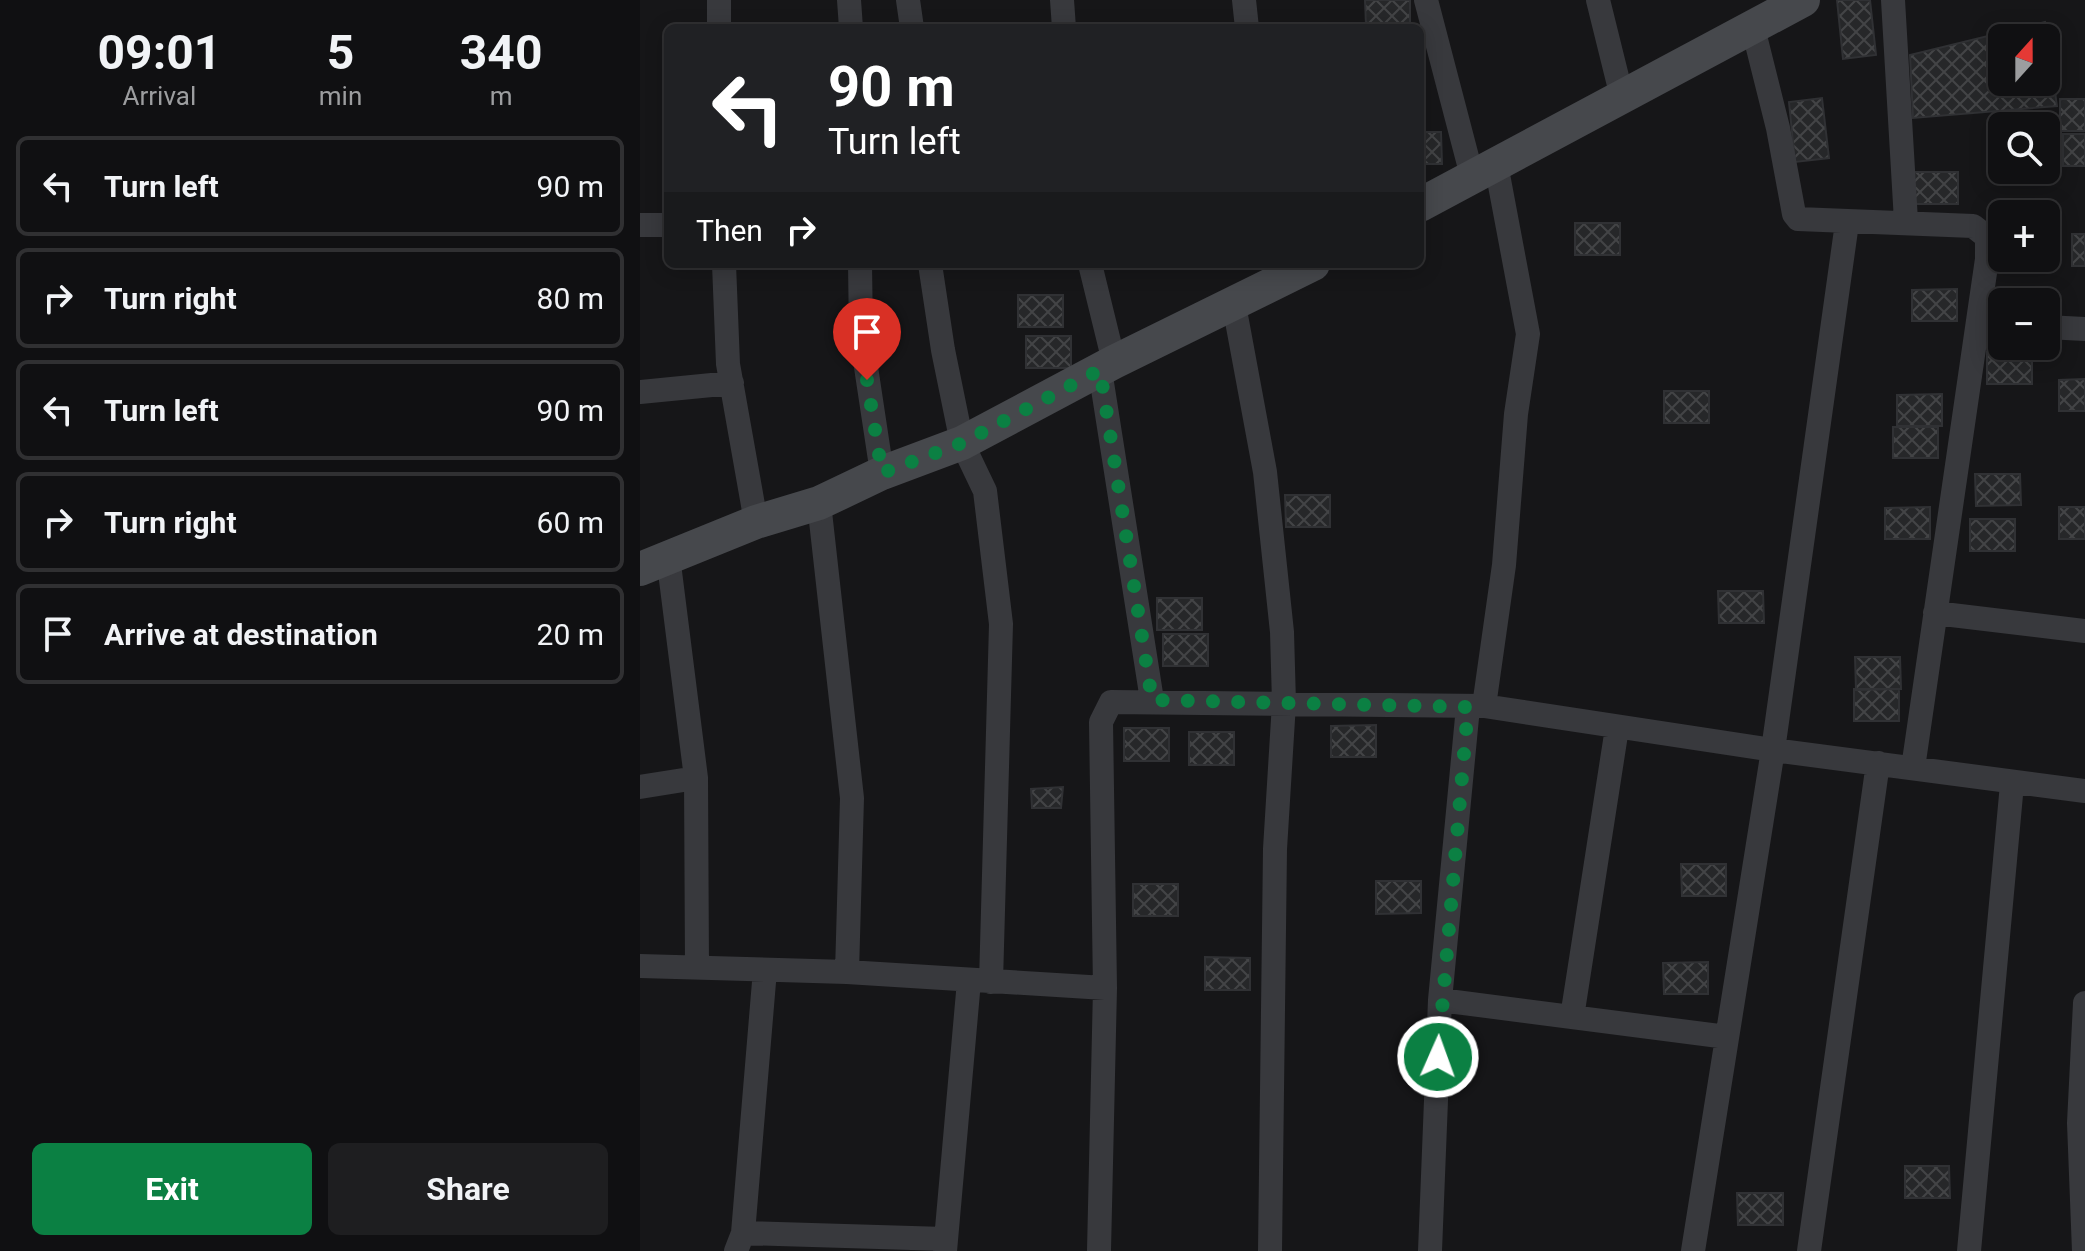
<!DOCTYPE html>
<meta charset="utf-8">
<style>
:root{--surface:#101012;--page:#1e1e20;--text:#f1f3f6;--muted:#9c9d9f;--line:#303032;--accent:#0b8043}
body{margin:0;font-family:Roboto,sans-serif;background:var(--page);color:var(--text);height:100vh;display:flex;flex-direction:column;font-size:30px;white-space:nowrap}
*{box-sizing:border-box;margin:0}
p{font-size:26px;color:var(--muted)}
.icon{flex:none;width:44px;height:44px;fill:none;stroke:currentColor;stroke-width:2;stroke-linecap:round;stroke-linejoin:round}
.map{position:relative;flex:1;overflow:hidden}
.panel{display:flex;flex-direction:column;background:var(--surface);width:640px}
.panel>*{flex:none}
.top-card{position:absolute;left:24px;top:24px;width:760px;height:244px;border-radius:12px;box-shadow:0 4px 20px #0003,0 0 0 2px var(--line);background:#202124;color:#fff;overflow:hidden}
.needle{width:52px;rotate:21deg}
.fabs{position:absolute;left:1348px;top:24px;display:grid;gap:16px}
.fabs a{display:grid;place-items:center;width:72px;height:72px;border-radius:12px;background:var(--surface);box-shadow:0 4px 20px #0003,0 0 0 2px var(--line);font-size:40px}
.pin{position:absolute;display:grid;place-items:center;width:68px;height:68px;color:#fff;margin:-82px -34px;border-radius:50% 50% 50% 0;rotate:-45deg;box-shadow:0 0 8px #0007}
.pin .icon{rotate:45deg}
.me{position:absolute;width:88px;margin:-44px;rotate:2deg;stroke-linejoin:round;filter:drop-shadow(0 0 6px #0008)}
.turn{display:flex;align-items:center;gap:28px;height:168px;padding:0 32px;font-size:36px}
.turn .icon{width:104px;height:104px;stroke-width:2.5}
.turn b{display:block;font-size:56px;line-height:68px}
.then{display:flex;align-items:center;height:76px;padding:0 32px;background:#0003;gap:16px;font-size:30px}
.eta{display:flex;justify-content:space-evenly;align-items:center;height:136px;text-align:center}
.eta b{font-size:48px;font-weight:700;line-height:56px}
.cta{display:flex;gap:16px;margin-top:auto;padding:16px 32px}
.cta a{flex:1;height:92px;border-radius:12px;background:var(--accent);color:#fff;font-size:32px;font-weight:700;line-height:92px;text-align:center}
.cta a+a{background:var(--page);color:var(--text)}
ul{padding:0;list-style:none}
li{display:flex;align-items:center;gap:24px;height:100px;margin:0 16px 12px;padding:0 16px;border:4px solid var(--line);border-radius:12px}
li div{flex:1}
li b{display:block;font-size:30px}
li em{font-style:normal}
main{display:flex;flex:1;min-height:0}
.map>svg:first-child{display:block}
.building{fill:url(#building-cross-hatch);stroke:#303134;stroke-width:2;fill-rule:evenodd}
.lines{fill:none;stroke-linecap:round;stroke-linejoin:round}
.street{stroke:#38393d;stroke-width:24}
.secondary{stroke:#46484c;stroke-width:34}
.route{stroke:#0b8043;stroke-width:14;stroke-dasharray:0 25.2}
</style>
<main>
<section class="panel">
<div class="eta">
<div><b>09:01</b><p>Arrival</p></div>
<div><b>5</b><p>min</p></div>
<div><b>340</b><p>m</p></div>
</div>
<ul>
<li><svg class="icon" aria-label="left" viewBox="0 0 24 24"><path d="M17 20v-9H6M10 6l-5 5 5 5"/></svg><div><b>Turn left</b></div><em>90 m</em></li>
<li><svg class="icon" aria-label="right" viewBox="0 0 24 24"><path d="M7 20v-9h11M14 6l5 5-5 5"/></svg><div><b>Turn right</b></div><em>80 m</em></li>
<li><svg class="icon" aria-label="left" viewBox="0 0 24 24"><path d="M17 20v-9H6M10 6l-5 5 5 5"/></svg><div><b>Turn left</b></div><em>90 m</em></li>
<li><svg class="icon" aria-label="right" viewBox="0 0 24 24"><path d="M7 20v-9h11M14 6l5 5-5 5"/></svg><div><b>Turn right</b></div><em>60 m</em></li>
<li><svg class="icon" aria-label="arrive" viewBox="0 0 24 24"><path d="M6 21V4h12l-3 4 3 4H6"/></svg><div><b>Arrive at destination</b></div><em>20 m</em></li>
</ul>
<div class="cta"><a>Exit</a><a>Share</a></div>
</section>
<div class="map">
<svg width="1445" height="1251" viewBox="0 0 1445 1251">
<defs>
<pattern id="building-cross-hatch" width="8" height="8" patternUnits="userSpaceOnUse" patternTransform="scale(2)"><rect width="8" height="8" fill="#262729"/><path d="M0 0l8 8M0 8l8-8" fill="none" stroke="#434446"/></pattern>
</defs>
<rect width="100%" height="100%" fill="#161618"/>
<!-- building -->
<path class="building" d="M 725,0 L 770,0 L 770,25 L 726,25 Z
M 1197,0 L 1230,0 L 1236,55 L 1203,59 Z
M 1405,22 L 1417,106 L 1273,118 L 1270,55 ZM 1362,38 L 1406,38 L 1406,82 L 1362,82 Z
M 1182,98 L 1189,158 L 1155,162 L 1149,102 Z
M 1420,99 L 1445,99 L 1445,131 L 1420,131 Z
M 780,132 L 801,132 L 802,164 L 780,164 Z
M 1423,134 L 1445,134 L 1445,166 L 1423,166 Z
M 1273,172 L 1318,172 L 1318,204 L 1273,204 Z
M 935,223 L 980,223 L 980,255 L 935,255 Z
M 1432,234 L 1445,234 L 1445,266 L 1432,266 Z
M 1317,289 L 1317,321 L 1272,321 L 1272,290 Z
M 378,295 L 423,295 L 423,327 L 378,327 Z
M 386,336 L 431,336 L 431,368 L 386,368 Z
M 1392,351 L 1392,384 L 1347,384 L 1347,352 Z
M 1445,379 L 1445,411 L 1419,411 L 1419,380 Z
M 1024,391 L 1069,391 L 1069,423 L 1024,423 Z
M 1302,394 L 1302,426 L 1257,426 L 1257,395 Z
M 1253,427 L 1298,427 L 1298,458 L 1253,458 Z
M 1335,474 L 1380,474 L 1381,505 L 1336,506 Z
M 645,495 L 690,495 L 690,527 L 646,527 Z
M 1290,507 L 1290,539 L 1245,539 L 1245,508 Z
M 1419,507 L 1445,507 L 1445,539 L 1419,539 Z
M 1330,519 L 1375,519 L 1375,551 L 1330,551 Z
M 1078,591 L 1123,591 L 1124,623 L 1079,623 Z
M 517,598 L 562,598 L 562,630 L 517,630 Z
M 523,634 L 568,634 L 568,666 L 523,666 Z
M 1215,657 L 1260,657 L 1261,689 L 1216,690 Z
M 1214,689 L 1259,689 L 1259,721 L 1214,721 Z
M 736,725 L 736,757 L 691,757 L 691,726 Z
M 484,728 L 529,728 L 529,761 L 484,761 Z
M 549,732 L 594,732 L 594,765 L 549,765 Z
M 423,787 L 421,808 L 392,808 L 391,789 Z
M 1041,864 L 1086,864 L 1086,896 L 1042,896 Z
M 736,881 L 781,881 L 781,913 L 736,914 Z
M 493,884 L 538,884 L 538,916 L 493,916 Z
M 565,957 L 610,958 L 610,990 L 565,990 Z
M 1068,962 L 1068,994 L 1024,994 L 1023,963 Z
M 1265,1166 L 1309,1166 L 1310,1198 L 1265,1198 Z
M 1097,1193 L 1143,1193 L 1143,1225 L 1098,1225 Z"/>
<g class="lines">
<!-- street -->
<path class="street" d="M 79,0 L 79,28
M 209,0 L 211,28
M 268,0 L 272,28
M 422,0 L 424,28
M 604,0 L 607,28
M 786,0 L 832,176
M 958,0 L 982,97
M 1253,0 L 1266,221
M 1113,28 L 1138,128 L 1154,214 L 1158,219 L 1333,226 L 1347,237 L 1347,259 L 1273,768
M 0,225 L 28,225
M 84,264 L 88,364 L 116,522
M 220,264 L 221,334 L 242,473
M 290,264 L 303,350 L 322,443 L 345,491 L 361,624 L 351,982
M 450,264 L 474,362
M 594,305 L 625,472 L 642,632 L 644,703 L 635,849 L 630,1251
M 1338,324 L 1362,325
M 1406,327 L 1445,329
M 460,370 L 512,700
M 0,392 L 92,383
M 179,503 L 212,798 L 207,972
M 28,556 L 56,778 L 57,967
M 1295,613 L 1445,631
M 844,706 L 864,565 L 876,414 L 888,334 L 856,164
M 0,787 L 56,778
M 0,966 L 207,972 L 465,988
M 800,1000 L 1087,1037
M 932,1017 L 977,728
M 103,1233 L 305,1239
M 96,1251 L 103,1233 L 125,970
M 305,1251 L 329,981
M 459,1251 L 465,988 L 461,722 L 471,702 L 844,706 L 1133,750 L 1445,791
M 790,1251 L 800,1000 L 828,707
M 1053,1251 L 1133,750 L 1207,223
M 1169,1251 L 1238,763
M 1329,1251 L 1372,784
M 1444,1251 L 1439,1123 L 1445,1003"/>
<!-- secondary -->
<path class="secondary" d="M 780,205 L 1163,0
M 0,569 L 116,522 L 179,503 L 242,473 L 322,443 L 474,362 L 673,264"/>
</g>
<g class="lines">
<!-- route -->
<path class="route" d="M 227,380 L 242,473 L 322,443 L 460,370 L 512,700 L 828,707 L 798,1057"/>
</g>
</svg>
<div class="fabs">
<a><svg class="needle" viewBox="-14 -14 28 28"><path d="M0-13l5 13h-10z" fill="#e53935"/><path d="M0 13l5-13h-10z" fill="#9c9d9f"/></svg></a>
<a><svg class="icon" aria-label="search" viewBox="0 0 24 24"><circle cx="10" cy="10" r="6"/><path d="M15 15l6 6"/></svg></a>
<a>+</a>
<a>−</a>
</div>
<div class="pin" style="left:227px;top:380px;background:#d93025"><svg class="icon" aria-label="arrive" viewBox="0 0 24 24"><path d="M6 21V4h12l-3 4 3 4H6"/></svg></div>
<svg class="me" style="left:798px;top:1057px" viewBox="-20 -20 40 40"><circle r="17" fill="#0b8043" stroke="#fff" stroke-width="3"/><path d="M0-11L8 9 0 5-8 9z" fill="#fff"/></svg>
<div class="top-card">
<div class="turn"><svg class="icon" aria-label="left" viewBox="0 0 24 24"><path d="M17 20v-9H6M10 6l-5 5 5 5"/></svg><div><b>90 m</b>Turn left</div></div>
<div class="then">Then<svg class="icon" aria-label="right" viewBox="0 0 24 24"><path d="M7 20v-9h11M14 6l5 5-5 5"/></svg></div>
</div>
</div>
</main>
